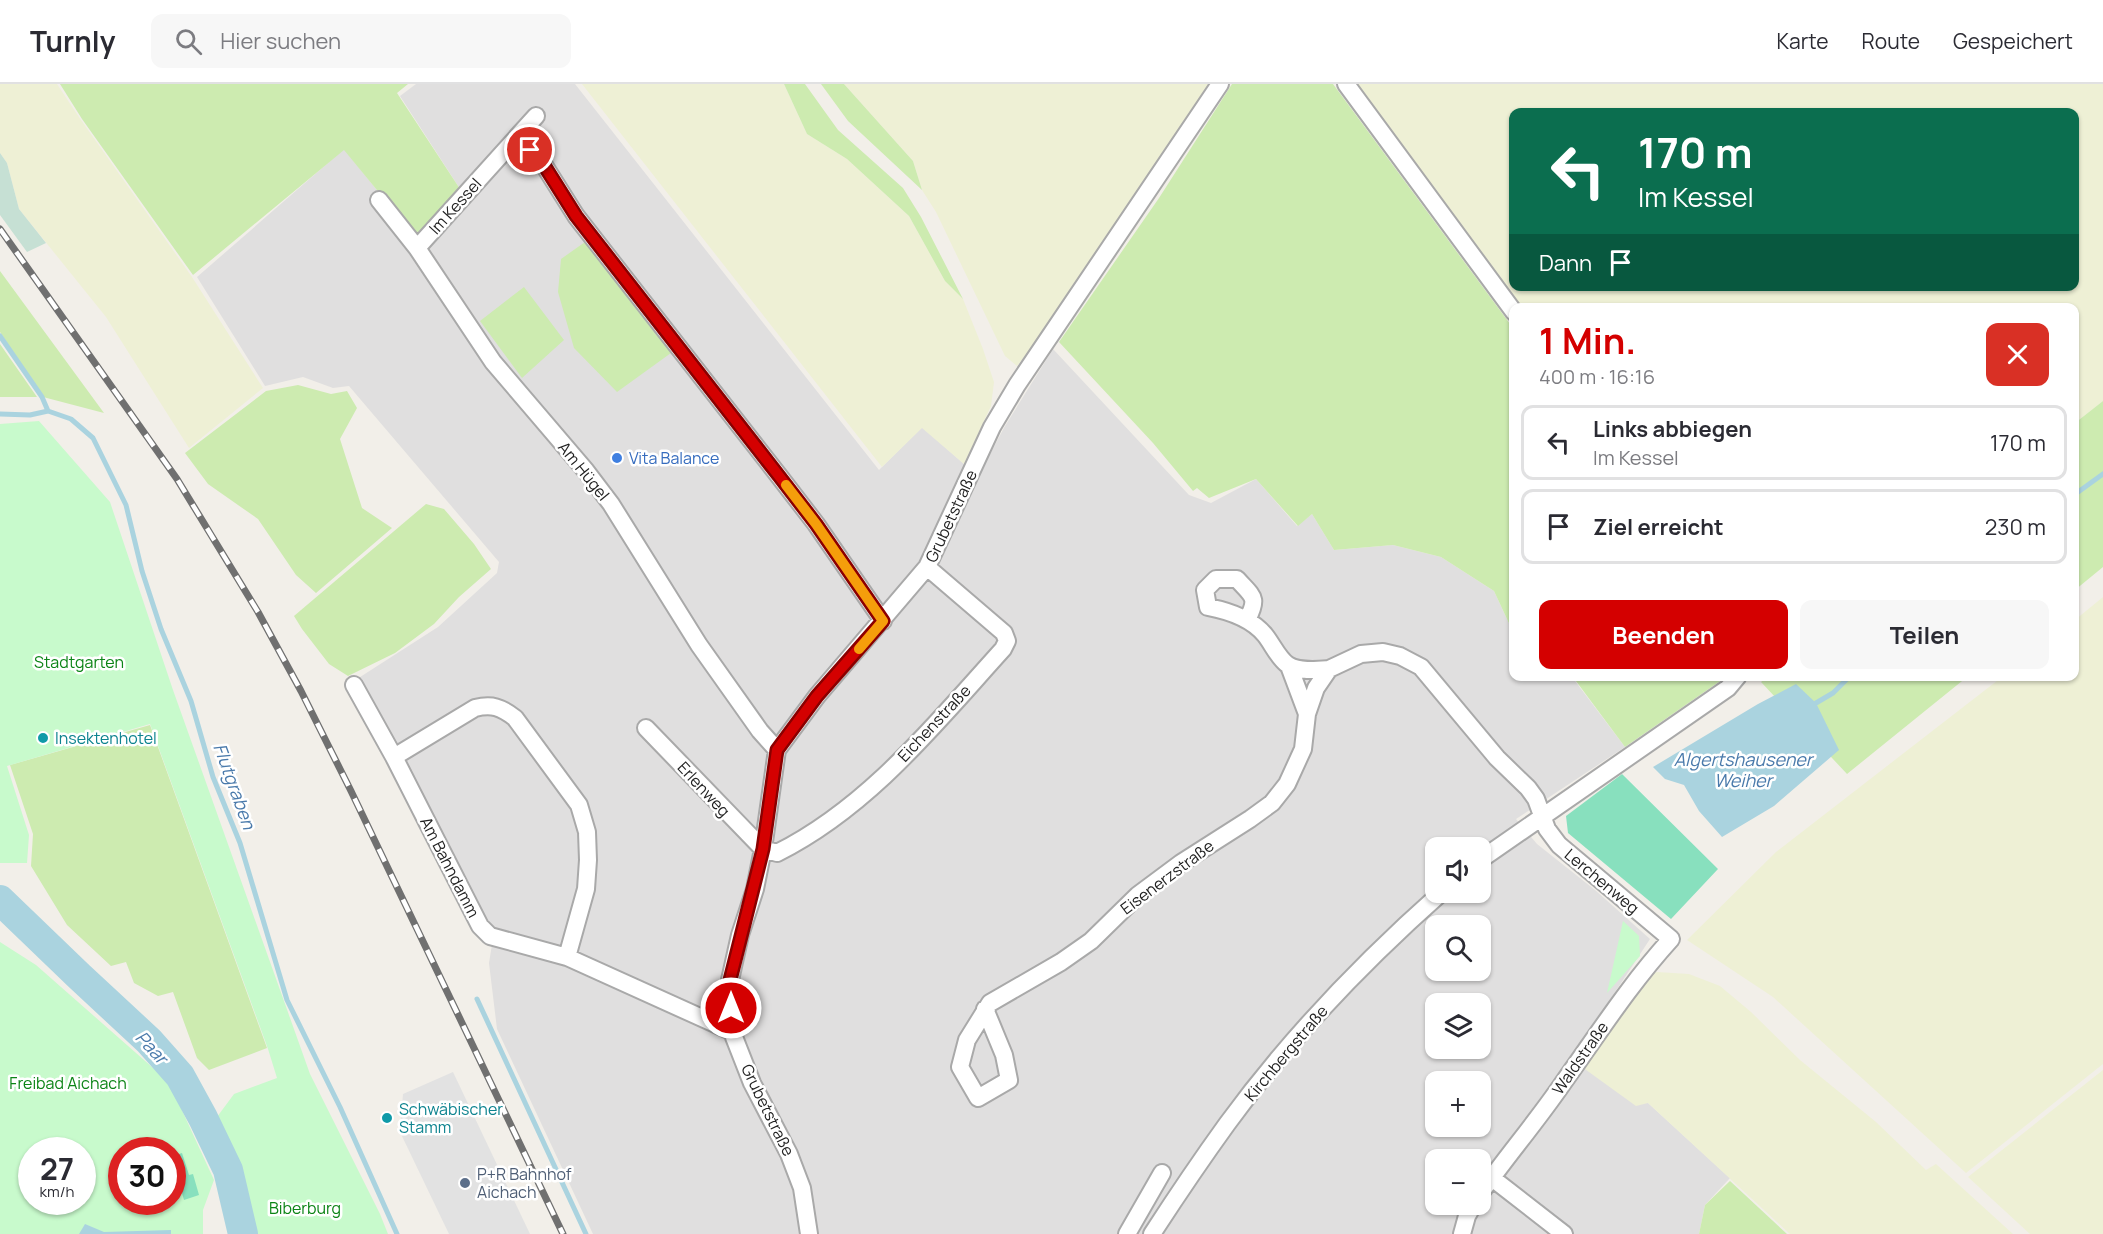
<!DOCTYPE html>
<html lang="de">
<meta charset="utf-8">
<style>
:root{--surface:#fff;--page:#f7f7f7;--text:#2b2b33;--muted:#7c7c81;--line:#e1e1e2;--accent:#d40000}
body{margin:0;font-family:Manrope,sans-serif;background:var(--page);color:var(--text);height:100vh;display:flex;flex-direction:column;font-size:22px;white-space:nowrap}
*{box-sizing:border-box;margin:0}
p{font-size:20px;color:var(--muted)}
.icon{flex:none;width:33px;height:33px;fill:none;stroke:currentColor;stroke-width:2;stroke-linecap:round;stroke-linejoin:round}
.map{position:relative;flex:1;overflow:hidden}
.side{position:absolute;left:1509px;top:219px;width:570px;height:378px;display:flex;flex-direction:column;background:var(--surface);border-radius:12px;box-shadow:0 2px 4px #0004}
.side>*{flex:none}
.hud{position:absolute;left:1509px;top:24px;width:570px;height:183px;border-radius:12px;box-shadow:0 2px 4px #0004;background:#0b6e4f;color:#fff;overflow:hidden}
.tools{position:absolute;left:1425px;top:753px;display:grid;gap:12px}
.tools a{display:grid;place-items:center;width:66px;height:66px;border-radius:12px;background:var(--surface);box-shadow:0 2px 4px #0004;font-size:30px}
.speed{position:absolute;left:18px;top:1053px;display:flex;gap:12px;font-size:30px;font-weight:700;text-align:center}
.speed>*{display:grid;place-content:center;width:78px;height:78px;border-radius:50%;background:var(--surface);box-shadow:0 2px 4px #0004;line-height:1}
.speed small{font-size:15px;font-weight:400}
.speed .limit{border:9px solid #d22;background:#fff;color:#111}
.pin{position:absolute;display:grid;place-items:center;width:51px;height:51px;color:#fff;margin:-26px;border:3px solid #fff;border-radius:50%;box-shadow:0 2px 6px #0007}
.me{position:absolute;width:66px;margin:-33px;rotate:0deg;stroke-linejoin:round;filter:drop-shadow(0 0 4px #0008)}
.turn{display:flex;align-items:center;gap:21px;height:126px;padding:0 30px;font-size:27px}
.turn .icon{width:78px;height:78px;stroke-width:2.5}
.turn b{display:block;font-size:42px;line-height:51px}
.then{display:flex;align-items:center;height:57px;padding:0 30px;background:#0003;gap:12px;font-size:22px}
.round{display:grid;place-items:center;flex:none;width:63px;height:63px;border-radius:12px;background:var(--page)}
.overview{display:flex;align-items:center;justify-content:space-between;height:102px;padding:0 30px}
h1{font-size:36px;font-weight:700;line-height:45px;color:var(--accent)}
.button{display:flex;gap:12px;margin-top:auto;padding:12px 30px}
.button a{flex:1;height:69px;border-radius:12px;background:var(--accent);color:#fff;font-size:24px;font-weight:700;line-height:69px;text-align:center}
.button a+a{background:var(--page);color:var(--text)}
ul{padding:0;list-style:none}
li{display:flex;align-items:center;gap:18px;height:75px;margin:0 12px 9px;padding:0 18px;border:3px solid var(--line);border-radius:12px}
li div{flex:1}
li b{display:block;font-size:22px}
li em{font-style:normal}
header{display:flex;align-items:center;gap:36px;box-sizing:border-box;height:84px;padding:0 30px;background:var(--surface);border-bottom:2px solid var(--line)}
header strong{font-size:28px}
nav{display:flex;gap:33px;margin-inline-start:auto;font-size:21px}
.search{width:420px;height:54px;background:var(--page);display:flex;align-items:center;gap:15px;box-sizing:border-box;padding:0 21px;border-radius:12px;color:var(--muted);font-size:22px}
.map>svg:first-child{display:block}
.residential{fill:#e0dfdf;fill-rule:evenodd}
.farmland{fill:#eef0d5;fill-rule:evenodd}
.grass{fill:#cdebb0}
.wetland{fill:#c6e0d4}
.park{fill:#c8facc;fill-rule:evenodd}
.pitch{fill:#88e0be}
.parking{fill:#e2e2e2}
.water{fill:#aad3df}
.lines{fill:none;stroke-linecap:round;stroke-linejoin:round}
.stream{stroke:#aad3df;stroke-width:5}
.river{stroke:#aad3df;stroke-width:30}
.minor-casing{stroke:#a9a9a9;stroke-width:20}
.minor{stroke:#fff;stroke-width:16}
.rail-casing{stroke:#707070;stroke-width:7}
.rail{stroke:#fff;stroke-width:4.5;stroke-dasharray:14;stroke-linecap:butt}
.route-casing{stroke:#8a0000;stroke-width:15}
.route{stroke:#d40000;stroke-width:10}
.slow{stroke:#f59e0b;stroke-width:10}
.shop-dot{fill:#3f7fe0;stroke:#fff;stroke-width:2}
.culture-dot{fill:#0f9aa8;stroke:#fff;stroke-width:2}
.service-dot{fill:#5c6f8a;stroke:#fff;stroke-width:2}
.labels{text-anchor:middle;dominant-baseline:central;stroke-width:5;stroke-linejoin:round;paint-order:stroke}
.street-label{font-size:16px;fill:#222;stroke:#fff}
.shop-label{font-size:16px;fill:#366cbe;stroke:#fff;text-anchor:start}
.park-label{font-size:16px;fill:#0c8416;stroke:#fff}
.culture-label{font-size:16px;fill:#0d838f;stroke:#fff;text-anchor:start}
.service-label{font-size:16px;fill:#4e5e75;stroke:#fff;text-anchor:start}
.water-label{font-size:18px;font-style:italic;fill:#4a7aab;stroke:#fff}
</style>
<header>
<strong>Turnly</strong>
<div class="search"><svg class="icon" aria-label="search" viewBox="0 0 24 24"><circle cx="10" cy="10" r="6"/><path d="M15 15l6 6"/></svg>Hier suchen</div>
<nav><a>Karte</a><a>Route</a><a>Gespeichert</a></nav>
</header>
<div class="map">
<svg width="2103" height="1150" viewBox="0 0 2103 1150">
<rect width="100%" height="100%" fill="#f2efe9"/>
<!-- residential -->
<path class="residential" d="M 416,0 L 575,0 L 879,386 L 922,343 L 964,380 L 975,398 L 1005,342 L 1053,265 L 1189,411 L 1211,419 L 1256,395 L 1297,442 L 1312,430 L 1334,466 L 1393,461 L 1441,473 L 1494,507 L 1513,548 L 1514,592 L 1572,593 L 1625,663 L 1516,735 L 1537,760 L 1595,806 L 1650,855 L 1571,975 L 1648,1019 L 1730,1094 L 1705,1121 L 1699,1150 L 593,1150 L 497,945 L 489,879 L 494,848 L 485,838 L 357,595 L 438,543 L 497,489 L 499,478 L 349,302 L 333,304 L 303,293 L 265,302 L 197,193 L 344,65 L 417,156 L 462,108 L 400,12 ZM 1436,764 L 1480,764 L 1480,808 L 1436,808 ZM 1436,842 L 1480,842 L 1480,886 L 1436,886 ZM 1436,920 L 1480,920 L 1480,964 L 1436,964 ZM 1436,998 L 1480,998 L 1480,1042 L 1436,1042 ZM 1436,1076 L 1480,1076 L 1480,1120 L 1436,1120 Z"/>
<!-- farmland -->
<path class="farmland" d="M 0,0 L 57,0 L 81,36 L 192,193 L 263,304 L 189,364 L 106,233 L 19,125 L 7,79 L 0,69 Z
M 582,0 L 784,0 L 807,50 L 847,75 L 909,132 L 945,197 L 963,215 L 983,265 L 994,298 L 991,322 L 964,380 L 922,344 L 882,383 Z
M 844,0 L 1210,0 L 1046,246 L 1017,282 L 1005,272 L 936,128 L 922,106 L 913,77 Z
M 1355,0 L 2103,0 L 2103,317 L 2075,339 L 2074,224 L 1520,223 ZM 1514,28 L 2074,28 L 2074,202 L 1514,202 Z
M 2103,513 L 2103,980 L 1966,1089 L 1773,913 L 1687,856 L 1776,768 L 2002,593 L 2074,592 L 2075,536 Z
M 1657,888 L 1689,890 L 1720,902 L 1751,928 L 1800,976 L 1876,1038 L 1926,1086 L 1936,1080 L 2013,1150 L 1790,1150 L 1648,1019 L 1636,1022 L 1582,983 L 1650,890 Z
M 2103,986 L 2103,1150 L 2030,1150 L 1968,1093 Z"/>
<!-- grass -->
<path class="grass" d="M 60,0 L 408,0 L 397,9 L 462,108 L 418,156 L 344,66 L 193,191 L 82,35 Z
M 784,0 L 805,0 L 838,46 L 903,104 L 921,133 L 963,215 L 945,197 L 909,132 L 847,75 L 807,50 Z
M 821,0 L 844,0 L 913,77 L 922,106 L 848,37 Z
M 1232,0 L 1333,0 L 1513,244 L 1513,548 L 1494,507 L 1441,473 L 1393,461 L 1334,466 L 1312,430 L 1298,442 L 1256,395 L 1209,414 L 1197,404 L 1193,407 L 1153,359 L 1059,258 L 1159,114 Z
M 585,158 L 671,269 L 617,308 L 574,264 L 558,208 L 561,175 Z
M 0,187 L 104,329 L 43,313 L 0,248 Z
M 524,203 L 564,256 L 522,294 L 480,237 Z
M 0,260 L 37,313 L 0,313 Z
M 298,301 L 331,310 L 347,307 L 357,324 L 340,355 L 362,424 L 392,444 L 316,509 L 296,491 L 258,435 L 208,400 L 185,369 L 266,307 Z
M 2103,317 L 2103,483 L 2075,506 L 2075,339 Z
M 426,420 L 444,425 L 474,460 L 491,485 L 459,513 L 434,540 L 395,569 L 348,592 L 329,580 L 302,545 L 294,532 Z
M 1768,592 L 1967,593 L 1847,690 L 1761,598 Z
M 1573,593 L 1572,593 L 1726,593 L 1625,663 Z
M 150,641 L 267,964 L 209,986 L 197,974 L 173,908 L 158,912 L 134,899 L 126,878 L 111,882 L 67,841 L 31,782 L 33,750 L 10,681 Z
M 1730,1097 L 1787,1150 L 1699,1150 L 1705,1121 Z"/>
<!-- wetland -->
<path class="wetland" d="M 0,69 L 7,79 L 19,125 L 46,159 L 27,168 L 0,131 Z"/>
<!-- park -->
<path class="park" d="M 39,337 L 110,418 L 173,606 L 310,990 L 380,1130 L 388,1150 L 258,1150 L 217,1033 L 234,1010 L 277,994 L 268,965 L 150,640 L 7,682 L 29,751 L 27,779 L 0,779 L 0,340 Z
M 1623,837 L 1639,852 L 1640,872 L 1607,909 Z
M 0,858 L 36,881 L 169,998 L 214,1096 L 203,1126 L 203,1150 L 0,1150 ZM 32,1066 L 82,1066 L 82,1118 L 32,1118 ZM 122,1066 L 172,1066 L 172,1118 L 122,1118 Z"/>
<!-- pitch -->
<path class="pitch" d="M 1622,690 L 1718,785 L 1671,835 L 1568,749 L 1566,732 Z
M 182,1069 L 189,1091 L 193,1090 L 199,1111 L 184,1116 L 178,1095 L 175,1096 L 173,1072 Z"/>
<!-- parking -->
<path class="parking" d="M 453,988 L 530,1150 L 449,1150 L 400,1048 L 403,1010 Z"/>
<!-- water -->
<path class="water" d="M 1796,600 L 1816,619 L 1839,666 L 1774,722 L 1722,753 L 1699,727 L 1684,701 L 1665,695 L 1653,683 L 1758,620 Z
M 85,1140 L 104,1148 L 171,1146 L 171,1150 L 79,1150 Z"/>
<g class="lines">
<!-- stream -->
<path class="stream" d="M 0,252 L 42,313 L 48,327
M 0,330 L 30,331 L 48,327 L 71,335 L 93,354 L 126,421 L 142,487 L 161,545 L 191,617 L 213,693 L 240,759 L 287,916 L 340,1023 L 397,1150
M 2074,411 L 2103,390
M 1816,619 L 1833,609 L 1850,592
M 477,915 L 586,1150"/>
<!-- river -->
<path class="river" d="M 0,816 L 79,892 L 149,957 L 180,992 L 203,1034 L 228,1086 L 243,1150"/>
<defs>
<path id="minor" d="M 1346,0 L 1514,228
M 517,54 L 542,78 L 576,132 L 779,392 L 816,440 L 883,537
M 379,116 L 417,164 L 493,278 L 586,387 L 611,420 L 699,561 L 760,647 L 777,666
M 417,164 L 536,32
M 1247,536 C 1259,513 1253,513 1237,495 L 1216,495 L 1205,506 L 1208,523 C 1229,527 1251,534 1265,551 C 1273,561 1278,574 1288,581 C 1299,588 1317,586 1329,585
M 1289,582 L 1307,630
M 354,601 L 394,673 L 480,842 L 490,852 L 567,873 L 733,948
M 646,644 L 763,765 L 777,769 C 869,723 935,640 1003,565 L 1007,557 L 1004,549 L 927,483
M 394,673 L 475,624 C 492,620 501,623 515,634 L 579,721 L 587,748 L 588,776 L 586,805 L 567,873
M 1480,776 L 1728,604 L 1738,592
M 985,925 L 1004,971 L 1009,996 L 978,1014 L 960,983 L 967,956 L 990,919 L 1061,878 L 1091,857 L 1138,811 L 1181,779 L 1250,735 L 1272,719 L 1287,700 L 1303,665 L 1307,630 L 1316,604 L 1329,585 L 1361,570 L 1383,568 L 1400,572 L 1421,583 L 1497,674 L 1528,704 L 1536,715 L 1547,745 L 1559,761 L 1671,855 C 1630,900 1598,950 1563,999 C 1537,1037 1507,1072 1480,1110
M 1492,1094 L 1564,1150
M 809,1150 L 802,1104 L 789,1070 L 752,999 L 734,953 L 731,924 L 730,896 L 740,851 L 755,805 L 763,765 L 777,666 L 817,612 L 927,483 L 992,343 L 1017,301 L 1220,0
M 1127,1150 L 1162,1089
M 1152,1150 C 1176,1113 1201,1076 1227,1040 C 1289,955 1363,878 1442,808
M 1462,1150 L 1467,1132 L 1474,1120"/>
</defs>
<!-- minor casing -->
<use href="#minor" class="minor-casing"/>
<!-- minor -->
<use href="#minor" class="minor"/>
<defs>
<path id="rail" d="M 0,145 L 177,395 L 258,528 L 301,607 L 351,707 L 563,1150"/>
</defs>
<!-- rail casing -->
<use href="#rail" class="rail-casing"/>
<!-- rail -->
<use href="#rail" class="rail"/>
</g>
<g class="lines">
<defs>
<path id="route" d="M 530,66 L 542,78 L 576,132 L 779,392 L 816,440 L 883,537 L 817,612 L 777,666 L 763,765 L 730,896 L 731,924"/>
</defs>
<!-- route casing -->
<use href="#route" class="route-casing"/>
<!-- route -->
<use href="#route" class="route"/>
<!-- slow -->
<path class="slow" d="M 786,401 L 816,440 L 883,537 L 859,565"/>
</g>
<!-- markers -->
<circle class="shop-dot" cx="617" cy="374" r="6"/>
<g class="culture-dot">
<circle cx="43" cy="654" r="6"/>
<circle cx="387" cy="1034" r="6"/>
</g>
<circle class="service-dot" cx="465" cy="1099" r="6"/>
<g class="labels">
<!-- street labels -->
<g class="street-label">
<text transform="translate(455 122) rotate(-48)">Im Kessel</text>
<text transform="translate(584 387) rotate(51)">Am Hügel</text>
<text transform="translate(951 432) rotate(-65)">Grubetstraße</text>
<text transform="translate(934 639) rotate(-47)">Eichenstraße</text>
<text transform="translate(704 705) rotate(47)">Erlenweg</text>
<text transform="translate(450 783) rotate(63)">Am Bahndamm</text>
<text transform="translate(1167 793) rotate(-37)">Eisenerzstraße</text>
<text transform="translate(1602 797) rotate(40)">Lerchenweg</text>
<text transform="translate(1286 969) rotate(-50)">Kirchbergstraße</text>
<text transform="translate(1580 974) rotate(-55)">Waldstraße</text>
<text transform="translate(768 1026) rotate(64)">Grubetstraße</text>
</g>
<!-- shop labels -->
<g class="shop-label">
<text x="629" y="374">Vita Balance</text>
</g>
<!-- park labels -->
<g class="park-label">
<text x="79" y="578">Stadtgarten</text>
<text x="68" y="999">Freibad Aichach</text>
<text x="305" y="1124">Biberburg</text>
</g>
<!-- culture labels -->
<g class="culture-label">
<text x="55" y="654">Insektenhotel</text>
<text x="399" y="1025">Schwäbischer<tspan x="399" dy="18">Stamm</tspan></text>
</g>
<!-- service labels -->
<g class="service-label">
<text x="477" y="1090">P+R Bahnhof<tspan x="477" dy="18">Aichach</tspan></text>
</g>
<!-- water labels -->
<g class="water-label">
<text x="1743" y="675">Algertshausener<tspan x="1743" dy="21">Weiher</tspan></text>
<text transform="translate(235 702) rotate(70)">Flutgraben</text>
<text transform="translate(152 963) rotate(47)">Paar</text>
</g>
</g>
</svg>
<div class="tools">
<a><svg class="icon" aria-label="sound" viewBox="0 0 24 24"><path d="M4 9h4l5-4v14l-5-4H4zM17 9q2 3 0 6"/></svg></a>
<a><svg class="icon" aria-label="search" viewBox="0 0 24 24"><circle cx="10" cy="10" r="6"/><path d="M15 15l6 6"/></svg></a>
<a><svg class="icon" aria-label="layers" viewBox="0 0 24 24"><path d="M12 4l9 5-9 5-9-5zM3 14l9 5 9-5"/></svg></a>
<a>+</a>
<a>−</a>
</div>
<div class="speed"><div>27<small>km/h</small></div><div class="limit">30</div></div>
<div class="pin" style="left:530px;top:66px;background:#d93025"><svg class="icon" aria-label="arrive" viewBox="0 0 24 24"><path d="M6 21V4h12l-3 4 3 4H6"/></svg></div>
<svg class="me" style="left:731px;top:924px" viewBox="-20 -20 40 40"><circle r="17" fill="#d40000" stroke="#fff" stroke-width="3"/><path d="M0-11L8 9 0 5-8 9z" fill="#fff"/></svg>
<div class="hud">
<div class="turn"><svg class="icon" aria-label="left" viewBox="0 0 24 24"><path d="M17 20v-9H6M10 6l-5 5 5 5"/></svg><div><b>170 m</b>Im Kessel</div></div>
<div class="then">Dann<svg class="icon" aria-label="arrive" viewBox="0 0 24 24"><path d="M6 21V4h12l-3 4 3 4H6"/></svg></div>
</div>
<section class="side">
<div class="overview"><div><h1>1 Min.</h1><p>400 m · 16:16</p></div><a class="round" style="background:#d93025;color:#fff"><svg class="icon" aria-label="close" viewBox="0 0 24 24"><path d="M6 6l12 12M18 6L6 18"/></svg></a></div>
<ul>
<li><svg class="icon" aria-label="left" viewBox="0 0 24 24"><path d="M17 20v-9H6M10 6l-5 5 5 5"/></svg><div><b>Links abbiegen</b><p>Im Kessel</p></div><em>170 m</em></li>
<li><svg class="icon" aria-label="arrive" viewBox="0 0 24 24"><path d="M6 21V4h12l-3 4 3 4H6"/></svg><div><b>Ziel erreicht</b></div><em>230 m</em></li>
</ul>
<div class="button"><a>Beenden</a><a>Teilen</a></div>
</section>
</div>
